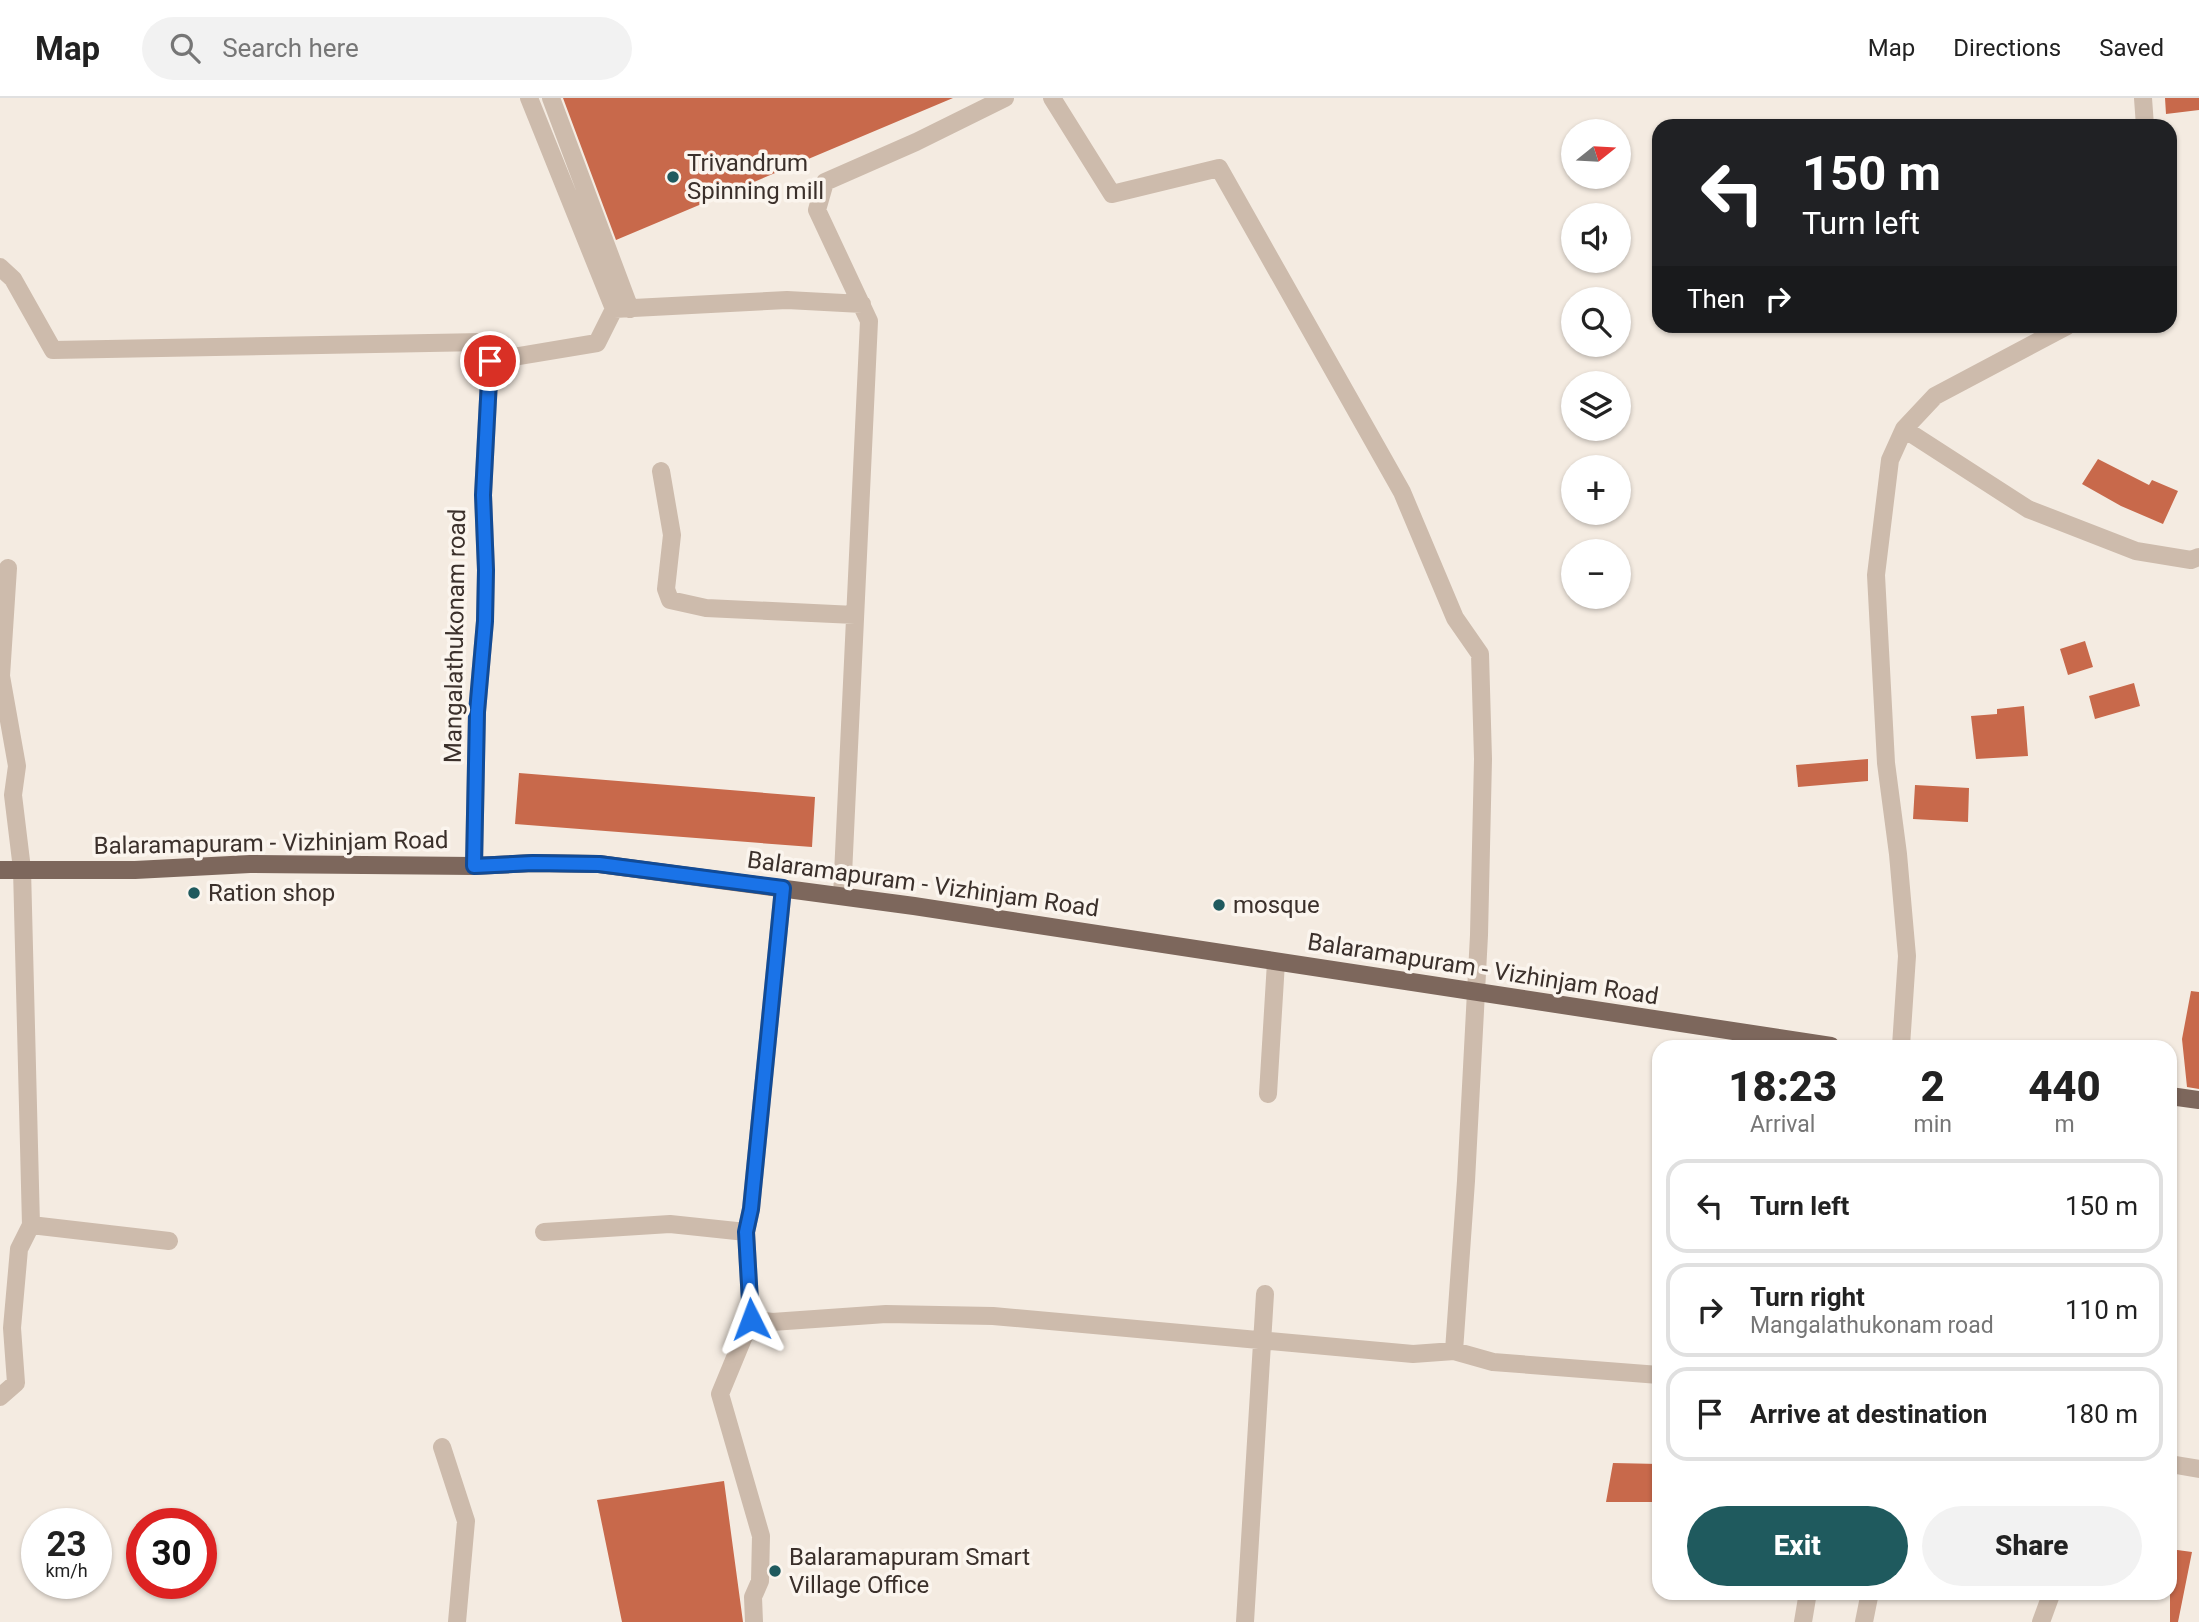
<!DOCTYPE html>
<meta charset="utf-8">
<style>
:root{--surface:#fff;--page:#f2f2f2;--text:#222;--muted:#767676;--line:#e0e0e0;--accent:#1f5a5e}
body{margin:0;font-family:Roboto,sans-serif;background:var(--page);color:var(--text);height:100vh;display:flex;flex-direction:column;font-size:26px;white-space:nowrap}
*{box-sizing:border-box;margin:0}
p{font-size:23px;color:var(--muted)}
.icon{flex:none;width:38px;height:38px;fill:none;stroke:currentColor;stroke-width:2;stroke-linecap:round;stroke-linejoin:round}
.map{position:relative;flex:1;overflow:hidden}
.details{position:absolute;left:1652px;top:942px;width:525px;height:560px;display:flex;flex-direction:column;background:var(--surface);border-radius:21px;box-shadow:0 2px 5px #0004}
.details>*{flex:none}
.hud{position:absolute;left:1652px;top:21px;width:525px;height:214px;border-radius:21px;box-shadow:0 2px 5px #0004;background:#202124;color:#fff;overflow:hidden}
.needle{width:46px;rotate:72deg}
.buttons{position:absolute;left:1561px;top:21px;display:grid;gap:14px}
.buttons a{display:grid;place-items:center;width:70px;height:70px;border-radius:50%;background:var(--surface);box-shadow:0 2px 5px #0004;font-size:35px}
.speed{position:absolute;left:21px;top:1410px;display:flex;gap:14px;font-size:35px;font-weight:700;text-align:center}
.speed>*{display:grid;place-content:center;width:91px;height:91px;border-radius:50%;background:var(--surface);box-shadow:0 2px 5px #0004;line-height:1}
.speed small{font-size:18px;font-weight:400}
.speed .limit{border:10px solid #d22;background:#fff;color:#111}
.pin{position:absolute;display:grid;place-items:center;width:60px;height:60px;color:#fff;margin:-30px;border:4px solid #fff;border-radius:50%;box-shadow:0 2px 7px #0007}
.me{position:absolute;width:77px;margin:-38px;rotate:357deg;stroke-linejoin:round;filter:drop-shadow(0 0 5px #0008)}
.turn{display:flex;align-items:center;gap:24px;height:147px;padding:0 35px;font-size:32px}
.turn .icon{width:91px;height:91px;stroke-width:2.5}
.turn b{display:block;font-size:49px;line-height:60px}
.then{display:flex;align-items:center;height:66px;padding:0 35px;background:#0003;gap:14px;font-size:26px}
.eta{display:flex;justify-content:space-evenly;align-items:center;height:119px;text-align:center}
.eta b{font-size:42px;font-weight:800;line-height:49px}
.action{display:flex;gap:14px;margin-top:auto;padding:14px 35px}
.action a{flex:1;height:80px;border-radius:42px;background:var(--accent);color:#fff;font-size:28px;font-weight:800;line-height:80px;text-align:center}
.action a+a{background:var(--page);color:var(--text)}
ul{padding:0;list-style:none}
li{display:flex;align-items:center;gap:21px;height:94px;margin:0 14px 10px;padding:0 21px;border:4px solid var(--line);border-radius:21px}
li div{flex:1}
li b{display:block;font-size:26px}
li em{font-style:normal}
header{display:flex;align-items:center;gap:42px;box-sizing:border-box;height:98px;padding:0 35px;background:var(--surface);border-bottom:2px solid var(--line)}
header strong{font-size:33px}
nav{display:flex;gap:38px;margin-inline-start:auto;font-size:24px}
.search{width:490px;height:63px;background:var(--page);display:flex;align-items:center;gap:18px;box-sizing:border-box;padding:0 24px;border-radius:38px;color:var(--muted);font-size:26px}
.map>svg:first-child{display:block}
.building{fill:#c8694b}
.lines{fill:none;stroke-linecap:round;stroke-linejoin:round}
.minor{stroke:#cdbbac;stroke-width:18}
.major{stroke:#7d675c;stroke-width:18}
.route-casing{stroke:#114b97;stroke-width:18}
.route{stroke:#1a73e8;stroke-width:12}
.poi-dot{fill:#1f5a5e;stroke:#fbf5ee;stroke-width:2.5}
.labels{text-anchor:middle;dominant-baseline:central;stroke-width:7;stroke-linejoin:round;paint-order:stroke}
.poi-label{font-size:24px;fill:#3b302b;stroke:#fbf5ee;text-anchor:start}
.street-label{font-size:24px;fill:#3b302b;stroke:#fbf5ee}
</style>
<header>
<strong>Map</strong>
<div class="search"><svg class="icon" aria-label="search" viewBox="0 0 24 24"><circle cx="10" cy="10" r="6"/><path d="M15 15l6 6"/></svg>Search here</div>
<nav><a>Map</a><a>Directions</a><a>Saved</a></nav>
</header>
<div class="map">
<svg width="2199" height="1524" viewBox="0 0 2199 1524">
<rect width="100%" height="100%" fill="#f4ebe1"/>
<!-- building -->
<path class="building" d="M 563,0 L 953,0 L 616,142 Z
M 2165,0 L 2199,0 L 2199,12 L 2166,16 Z
M 2098,361 L 2149,387 L 2152,382 L 2178,393 L 2163,426 L 2121,408 L 2082,386 Z
M 2085,543 L 2093,569 L 2068,577 L 2060,551 Z
M 2134,585 L 2140,608 L 2095,621 L 2089,598 Z
M 2024,608 L 2028,658 L 1976,661 L 1971,618 L 1997,616 L 1997,611 Z
M 1868,661 L 1868,683 L 1798,689 L 1796,667 Z
M 519,675 L 815,699 L 812,749 L 515,726 Z
M 1915,687 L 1969,690 L 1968,724 L 1913,721 Z
M 2191,893 L 2199,894 L 2199,991 L 2187,989 L 2182,941 Z
M 1613,1365 L 1659,1366 L 1659,1404 L 1606,1404 Z
M 724,1383 L 743,1524 L 622,1524 L 597,1402 Z
M 2170,1451 L 2192,1454 L 2178,1524 L 2170,1524 Z"/>
<g class="lines">
<!-- minor -->
<path class="minor" d="M 551,0 L 630,211
M 1052,0 L 1112,96 L 1219,70 L 1402,394 L 1455,520 L 1480,556 L 1483,661 L 1479,837 L 1466,1083 L 1454,1253
M 2143,0 L 2145,28
M 0,169 L 13,181 L 53,252 L 483,244 L 490,263
M 614,211 L 787,202 L 862,206
M 1904,331 L 2028,411 L 2136,453 L 2191,462 L 2199,459
M 661,373 L 672,437 L 666,491 L 670,502 L 706,510 L 855,517
M 8,470 L 1,578 L 17,668 L 13,697 L 22,771 L 31,1127 L 169,1143
M 474,768 L 477,614 L 485,523 L 486,472 L 483,397 L 490,263 L 597,245 L 614,211 L 529,0
M 842,798 L 869,223 L 817,112 L 825,84 L 916,44 L 1005,0
M 1901,948 L 1907,858 L 1898,756 L 1886,665 L 1876,477 L 1890,362 L 1904,331 L 1935,298 L 2067,228
M 1268,996 L 1276,864
M 544,1134 L 670,1126 L 746,1134
M 751,1221 L 772,1224 L 886,1216 L 993,1218 L 1413,1256 L 1454,1253 L 1493,1264 L 1659,1277
M 0,1299 L 16,1285 L 12,1230 L 19,1151 L 31,1127
M 442,1349 L 466,1423 L 457,1524
M 2170,1366 L 2199,1371
M 754,1524 L 753,1499 L 760,1483 L 761,1438 L 720,1296 L 751,1221 L 746,1134 L 751,1111 L 783,790
M 1245,1524 L 1265,1196
M 1803,1524 L 1808,1494
M 1864,1524 L 1870,1494
M 2041,1524 L 2052,1494"/>
<!-- major -->
<path class="major" d="M 0,772 L 135,772 L 250,766 L 474,768 L 533,765 L 599,766 L 914,808 L 1831,948
M 2170,998 L 2199,1002"/>
</g>
<g class="lines">
<defs>
<path id="route" d="M 490,263 L 483,397 L 486,472 L 485,523 L 477,614 L 474,768 L 533,765 L 599,766 L 783,790 L 751,1111 L 746,1134 L 751,1221"/>
</defs>
<!-- route casing -->
<use href="#route" class="route-casing"/>
<!-- route -->
<use href="#route" class="route"/>
</g>
<!-- markers -->
<g class="poi-dot">
<circle cx="673" cy="79" r="7"/>
<circle cx="194" cy="795" r="7"/>
<circle cx="1219" cy="807" r="7"/>
<circle cx="775" cy="1473" r="7"/>
</g>
<g class="labels">
<!-- poi labels -->
<g class="poi-label">
<text x="687" y="65">Trivandrum<tspan x="687" dy="28">Spinning mill</tspan></text>
<text x="208" y="795">Ration shop</text>
<text x="1233" y="807">mosque</text>
<text x="789" y="1459">Balaramapuram Smart<tspan x="789" dy="28">Village Office</tspan></text>
</g>
<!-- street labels -->
<g class="street-label">
<text transform="translate(455 538) rotate(-89)">Mangalathukonam road</text>
<text transform="translate(271 745) rotate(-1)">Balaramapuram - Vizhinjam Road</text>
<text transform="translate(923 786) rotate(8)">Balaramapuram - Vizhinjam Road</text>
<text transform="translate(1483 871) rotate(9)">Balaramapuram - Vizhinjam Road</text>
</g>
</g>
</svg>
<div class="buttons">
<a><svg class="needle" viewBox="-14 -14 28 28"><path d="M0-13l5 13h-10z" fill="#e53935"/><path d="M0 13l5-13h-10z" fill="#767676"/></svg></a>
<a><svg class="icon" aria-label="sound" viewBox="0 0 24 24"><path d="M4 9h4l5-4v14l-5-4H4zM17 9q2 3 0 6"/></svg></a>
<a><svg class="icon" aria-label="search" viewBox="0 0 24 24"><circle cx="10" cy="10" r="6"/><path d="M15 15l6 6"/></svg></a>
<a><svg class="icon" aria-label="layers" viewBox="0 0 24 24"><path d="M12 4l9 5-9 5-9-5zM3 14l9 5 9-5"/></svg></a>
<a>+</a>
<a>−</a>
</div>
<div class="speed"><div>23<small>km/h</small></div><div class="limit">30</div></div>
<div class="pin" style="left:490px;top:263px;background:#d93025"><svg class="icon" aria-label="arrive" viewBox="0 0 24 24"><path d="M6 21V4h12l-3 4 3 4H6"/></svg></div>
<svg class="me" style="left:751px;top:1221px" viewBox="-20 -20 40 40"><path d="M0-17L14 15 0 8-14 15z" fill="#1a73e8" stroke="#fff" stroke-width="4"/></svg>
<div class="hud">
<div class="turn"><svg class="icon" aria-label="left" viewBox="0 0 24 24"><path d="M17 20v-9H6M10 6l-5 5 5 5"/></svg><div><b>150 m</b>Turn left</div></div>
<div class="then">Then<svg class="icon" aria-label="right" viewBox="0 0 24 24"><path d="M7 20v-9h11M14 6l5 5-5 5"/></svg></div>
</div>
<section class="details">
<div class="eta">
<div><b>18:23</b><p>Arrival</p></div>
<div><b>2</b><p>min</p></div>
<div><b>440</b><p>m</p></div>
</div>
<ul>
<li><svg class="icon" aria-label="left" viewBox="0 0 24 24"><path d="M17 20v-9H6M10 6l-5 5 5 5"/></svg><div><b>Turn left</b></div><em>150 m</em></li>
<li><svg class="icon" aria-label="right" viewBox="0 0 24 24"><path d="M7 20v-9h11M14 6l5 5-5 5"/></svg><div><b>Turn right</b><p>Mangalathukonam road</p></div><em>110 m</em></li>
<li><svg class="icon" aria-label="arrive" viewBox="0 0 24 24"><path d="M6 21V4h12l-3 4 3 4H6"/></svg><div><b>Arrive at destination</b></div><em>180 m</em></li>
</ul>
<div class="action"><a>Exit</a><a>Share</a></div>
</section>
</div>
